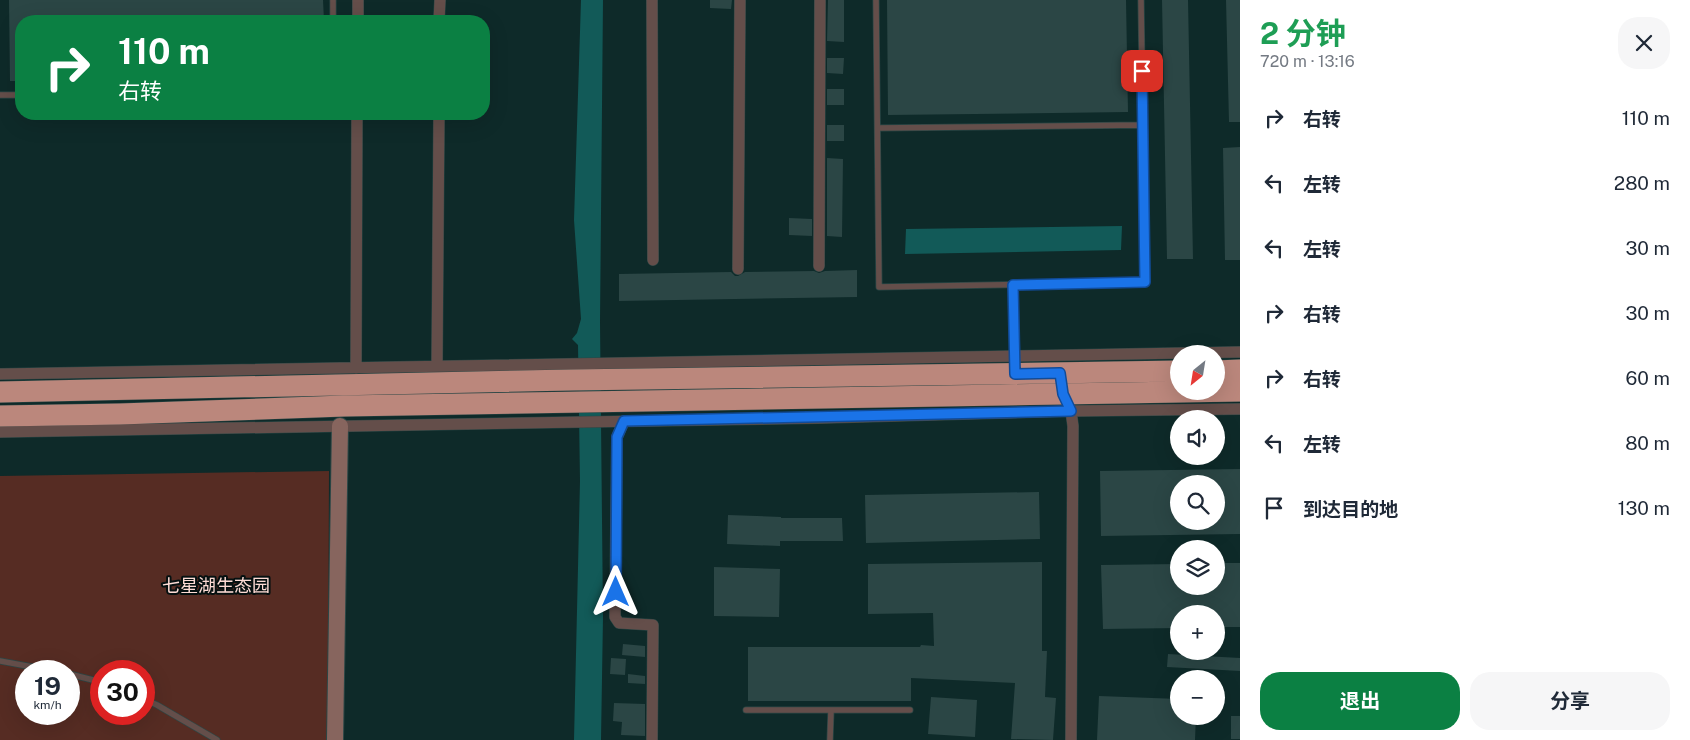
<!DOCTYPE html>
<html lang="zh">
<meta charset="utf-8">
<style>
:root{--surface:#fff;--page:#f6f6f7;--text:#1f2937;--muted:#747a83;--accent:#0b8043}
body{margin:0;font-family:"Public Sans","Noto Sans SC",sans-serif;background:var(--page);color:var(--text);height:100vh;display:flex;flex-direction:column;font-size:19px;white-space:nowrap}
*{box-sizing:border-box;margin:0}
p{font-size:16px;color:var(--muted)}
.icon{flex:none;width:28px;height:28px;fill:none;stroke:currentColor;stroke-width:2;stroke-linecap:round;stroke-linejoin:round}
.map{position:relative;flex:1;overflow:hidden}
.panel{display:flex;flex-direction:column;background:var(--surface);width:450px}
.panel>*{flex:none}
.banner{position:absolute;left:15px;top:15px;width:475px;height:105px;border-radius:20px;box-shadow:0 5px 20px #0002;background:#0b8043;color:#fff;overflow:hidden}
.needle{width:32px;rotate:210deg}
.controls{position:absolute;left:1170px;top:345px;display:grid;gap:10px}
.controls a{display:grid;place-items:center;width:55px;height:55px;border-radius:50%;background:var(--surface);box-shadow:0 5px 20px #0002;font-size:25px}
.speed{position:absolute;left:15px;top:660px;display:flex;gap:10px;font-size:25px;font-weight:700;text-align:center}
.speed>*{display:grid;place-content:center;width:65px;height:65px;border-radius:50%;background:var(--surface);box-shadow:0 5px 20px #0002;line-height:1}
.speed small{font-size:12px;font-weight:400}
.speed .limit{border:8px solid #d22;background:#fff;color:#111}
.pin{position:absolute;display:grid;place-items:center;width:42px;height:42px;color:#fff;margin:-21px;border-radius:10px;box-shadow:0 2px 8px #0006}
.me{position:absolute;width:55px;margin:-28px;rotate:0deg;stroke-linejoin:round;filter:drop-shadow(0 0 4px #0008)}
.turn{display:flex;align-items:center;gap:18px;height:105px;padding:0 20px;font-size:22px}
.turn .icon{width:65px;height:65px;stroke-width:2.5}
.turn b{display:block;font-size:35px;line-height:42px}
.round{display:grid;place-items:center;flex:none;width:52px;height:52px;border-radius:20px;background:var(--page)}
.head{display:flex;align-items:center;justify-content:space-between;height:85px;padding:0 20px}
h1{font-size:30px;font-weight:700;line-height:38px;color:#1e9e55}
.cta{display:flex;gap:10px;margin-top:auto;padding:10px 20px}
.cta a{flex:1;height:58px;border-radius:20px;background:var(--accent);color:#fff;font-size:20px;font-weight:700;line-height:58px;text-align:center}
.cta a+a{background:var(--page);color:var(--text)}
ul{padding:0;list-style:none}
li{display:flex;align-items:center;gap:15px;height:65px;padding:0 20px}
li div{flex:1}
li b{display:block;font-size:19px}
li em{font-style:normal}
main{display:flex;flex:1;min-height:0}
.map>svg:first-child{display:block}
.green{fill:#562c23;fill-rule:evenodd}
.water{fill:#125a58}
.building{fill:#2b4645;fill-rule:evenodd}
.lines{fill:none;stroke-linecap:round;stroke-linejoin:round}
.lane-casing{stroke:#2c4746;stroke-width:7}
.street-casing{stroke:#2c4746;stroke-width:12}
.secondary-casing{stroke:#2c4746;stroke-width:18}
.highway-casing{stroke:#2c4746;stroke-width:22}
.lane{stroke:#644e4a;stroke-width:5.5}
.street{stroke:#644e4a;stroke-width:11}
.secondary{stroke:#87655e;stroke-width:16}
.highway{stroke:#bb877c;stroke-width:21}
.route-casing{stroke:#114b97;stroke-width:12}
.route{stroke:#1a73e8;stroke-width:9}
.labels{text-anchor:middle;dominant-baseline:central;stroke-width:4;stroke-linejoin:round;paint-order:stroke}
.park-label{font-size:18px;fill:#fddbd4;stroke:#051010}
</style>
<main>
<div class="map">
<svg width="1240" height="740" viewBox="0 0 1240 740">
<rect width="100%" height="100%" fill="#0e2a29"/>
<!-- green -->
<path class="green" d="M 329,471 L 328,740 L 0,740 L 0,476 ZM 26,671 L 69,671 L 69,714 L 26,714 ZM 101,671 L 144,671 L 144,714 L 101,714 Z"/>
<!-- water -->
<path class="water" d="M 581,0 L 603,0 L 600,322 L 603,616 L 601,740 L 574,740 L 580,481 L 578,345 L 572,339 L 577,333 L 581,319 L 574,220 Z
M 1122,226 L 1121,250 L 905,254 L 906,229 Z"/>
<!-- building -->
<path class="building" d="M 9,0 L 323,0 L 324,21 L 21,21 L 21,81 L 10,81 Z
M 710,0 L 732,0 L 731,9 L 710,8 Z
M 828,0 L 844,0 L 844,42 L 827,41 Z
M 887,0 L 1126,0 L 1128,112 L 888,115 Z
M 1162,0 L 1188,0 L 1193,259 L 1167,259 Z
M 1226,0 L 1240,0 L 1240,122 L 1229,122 Z
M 827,58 L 844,58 L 843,74 L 827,73 Z
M 827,89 L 844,89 L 844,105 L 827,105 Z
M 827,125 L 844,125 L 844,141 L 827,141 Z
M 1240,147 L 1240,260 L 1225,260 L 1223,148 Z
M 827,158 L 843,159 L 842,237 L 827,236 Z
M 789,218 L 812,219 L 812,236 L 789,235 Z
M 857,270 L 857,297 L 619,301 L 619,274 L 731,272 L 735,276 L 738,276 L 745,272 L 814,271 L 819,273 L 825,271 Z
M 1240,469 L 1240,534 L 1101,536 L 1100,471 ZM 1179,484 L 1216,484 L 1216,521 L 1179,521 Z
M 1039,492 L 1040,539 L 866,543 L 865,495 Z
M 728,515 L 781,517 L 781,518 L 842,518 L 843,541 L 780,541 L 780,546 L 727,544 Z
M 1042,562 L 1042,651 L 1047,651 L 1045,697 L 1056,698 L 1053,740 L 1011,739 L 1015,683 L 911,678 L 911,701 L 748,701 L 748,647 L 920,647 L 921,645 L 934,646 L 933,613 L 868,614 L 868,564 Z
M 1216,563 L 1240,563 L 1240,627 L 1216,627 L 1216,614 L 1179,614 L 1179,628 L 1103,629 L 1101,565 L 1179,564 L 1179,586 L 1216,586 Z
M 714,567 L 780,569 L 779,617 L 714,616 Z
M 623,644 L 645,646 L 645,657 L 622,655 Z
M 1168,654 L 1240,658 L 1240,671 L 1167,667 Z
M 611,658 L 626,659 L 625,675 L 610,674 Z
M 628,674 L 645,676 L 645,684 L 628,683 Z
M 1099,696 L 1179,699 L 1179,716 L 1196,716 L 1195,740 L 1097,740 Z
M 931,697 L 977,700 L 975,737 L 928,734 Z
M 614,703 L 645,704 L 645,736 L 621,735 L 622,722 L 613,721 Z
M 1231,716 L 1240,716 L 1240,739 L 1231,739 Z"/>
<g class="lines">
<defs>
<path id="lane" d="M 876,0 L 879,287 L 1145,282 L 1141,0
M 333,21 L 333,0
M 0,95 L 21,95
M 878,128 L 1142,125
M 1013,285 L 1014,356
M 0,661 L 54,671
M 69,674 L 101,682
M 144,699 L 157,705 L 217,740
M 746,710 L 910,710
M 830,740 L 831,710"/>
<path id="street" d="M 652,0 L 653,260
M 358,21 L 358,0
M 439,21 L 440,0
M 819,266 L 820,0
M 738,269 L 740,0
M 437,366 L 439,114
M 356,368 L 357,114
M 0,374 L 1240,352
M 1068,405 L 1071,411 L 1073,426 L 1071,740
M 624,421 L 617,437 L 615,617 L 619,623 L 653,625 L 652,740
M 0,432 L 819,418 L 1071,411 L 1240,409"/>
<path id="secondary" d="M 335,740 L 340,426"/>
<path id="highway" d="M 1216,371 L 1240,370
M 0,392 L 571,380 L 1179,371
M 0,416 L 120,414 L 344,406 L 1240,391"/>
</defs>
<!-- lane casing -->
<use href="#lane" class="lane-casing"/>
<!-- street casing -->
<use href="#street" class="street-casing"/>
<!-- secondary casing -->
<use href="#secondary" class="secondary-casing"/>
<!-- highway casing -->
<use href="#highway" class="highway-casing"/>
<!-- lane -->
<use href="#lane" class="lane"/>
<!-- street -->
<use href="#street" class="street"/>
<!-- secondary -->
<use href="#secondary" class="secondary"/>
<!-- highway -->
<use href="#highway" class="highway"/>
</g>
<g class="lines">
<defs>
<path id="route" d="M 616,592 L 617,437 L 624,421 L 1071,411 L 1063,394 L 1060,373 L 1015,374 L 1013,285 L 1145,282 L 1142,71"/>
</defs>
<!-- route casing -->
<use href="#route" class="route-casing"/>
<!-- route -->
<use href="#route" class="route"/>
</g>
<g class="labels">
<!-- park labels -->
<g class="park-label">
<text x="216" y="585">七星湖生态园</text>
</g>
</g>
</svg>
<div class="controls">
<a><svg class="needle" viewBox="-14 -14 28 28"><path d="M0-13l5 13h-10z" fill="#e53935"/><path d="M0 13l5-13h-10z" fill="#747a83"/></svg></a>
<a><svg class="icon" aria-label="sound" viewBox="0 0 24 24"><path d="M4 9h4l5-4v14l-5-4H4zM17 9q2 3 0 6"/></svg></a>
<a><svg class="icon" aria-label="search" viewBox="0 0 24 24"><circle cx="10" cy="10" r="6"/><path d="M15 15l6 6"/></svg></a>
<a><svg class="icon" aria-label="layers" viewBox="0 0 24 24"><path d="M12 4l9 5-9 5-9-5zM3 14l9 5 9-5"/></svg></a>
<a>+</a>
<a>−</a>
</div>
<div class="speed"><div>19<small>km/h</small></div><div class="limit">30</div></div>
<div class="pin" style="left:1142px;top:71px;background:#d93025"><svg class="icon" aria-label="arrive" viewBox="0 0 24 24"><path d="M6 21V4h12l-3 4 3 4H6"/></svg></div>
<svg class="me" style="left:616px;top:592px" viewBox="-20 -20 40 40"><path d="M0-17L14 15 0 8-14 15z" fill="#1a73e8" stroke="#fff" stroke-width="4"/></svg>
<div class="banner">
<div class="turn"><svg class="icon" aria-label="right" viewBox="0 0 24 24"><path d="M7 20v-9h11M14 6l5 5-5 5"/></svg><div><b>110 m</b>右转</div></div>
</div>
</div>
<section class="panel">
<div class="head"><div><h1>2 分钟</h1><p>720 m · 13:16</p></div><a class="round"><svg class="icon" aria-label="close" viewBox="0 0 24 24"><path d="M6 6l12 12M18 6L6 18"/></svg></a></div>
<ul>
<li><svg class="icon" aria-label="right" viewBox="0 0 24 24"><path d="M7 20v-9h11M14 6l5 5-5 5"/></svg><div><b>右转</b></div><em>110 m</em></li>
<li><svg class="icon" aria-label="left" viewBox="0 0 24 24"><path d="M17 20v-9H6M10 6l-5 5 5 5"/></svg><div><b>左转</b></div><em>280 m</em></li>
<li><svg class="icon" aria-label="left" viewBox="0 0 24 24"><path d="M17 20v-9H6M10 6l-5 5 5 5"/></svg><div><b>左转</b></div><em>30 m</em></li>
<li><svg class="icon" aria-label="right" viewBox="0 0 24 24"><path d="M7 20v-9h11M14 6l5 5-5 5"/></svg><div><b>右转</b></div><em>30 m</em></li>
<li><svg class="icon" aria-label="right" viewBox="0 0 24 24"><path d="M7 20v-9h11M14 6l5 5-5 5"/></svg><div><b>右转</b></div><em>60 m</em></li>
<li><svg class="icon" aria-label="left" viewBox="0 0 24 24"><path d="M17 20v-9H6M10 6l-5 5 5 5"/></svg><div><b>左转</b></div><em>80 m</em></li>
<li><svg class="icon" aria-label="arrive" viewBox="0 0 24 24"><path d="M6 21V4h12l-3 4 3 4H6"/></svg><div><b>到达目的地</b></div><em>130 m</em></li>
</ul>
<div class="cta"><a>退出</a><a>分享</a></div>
</section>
</main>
